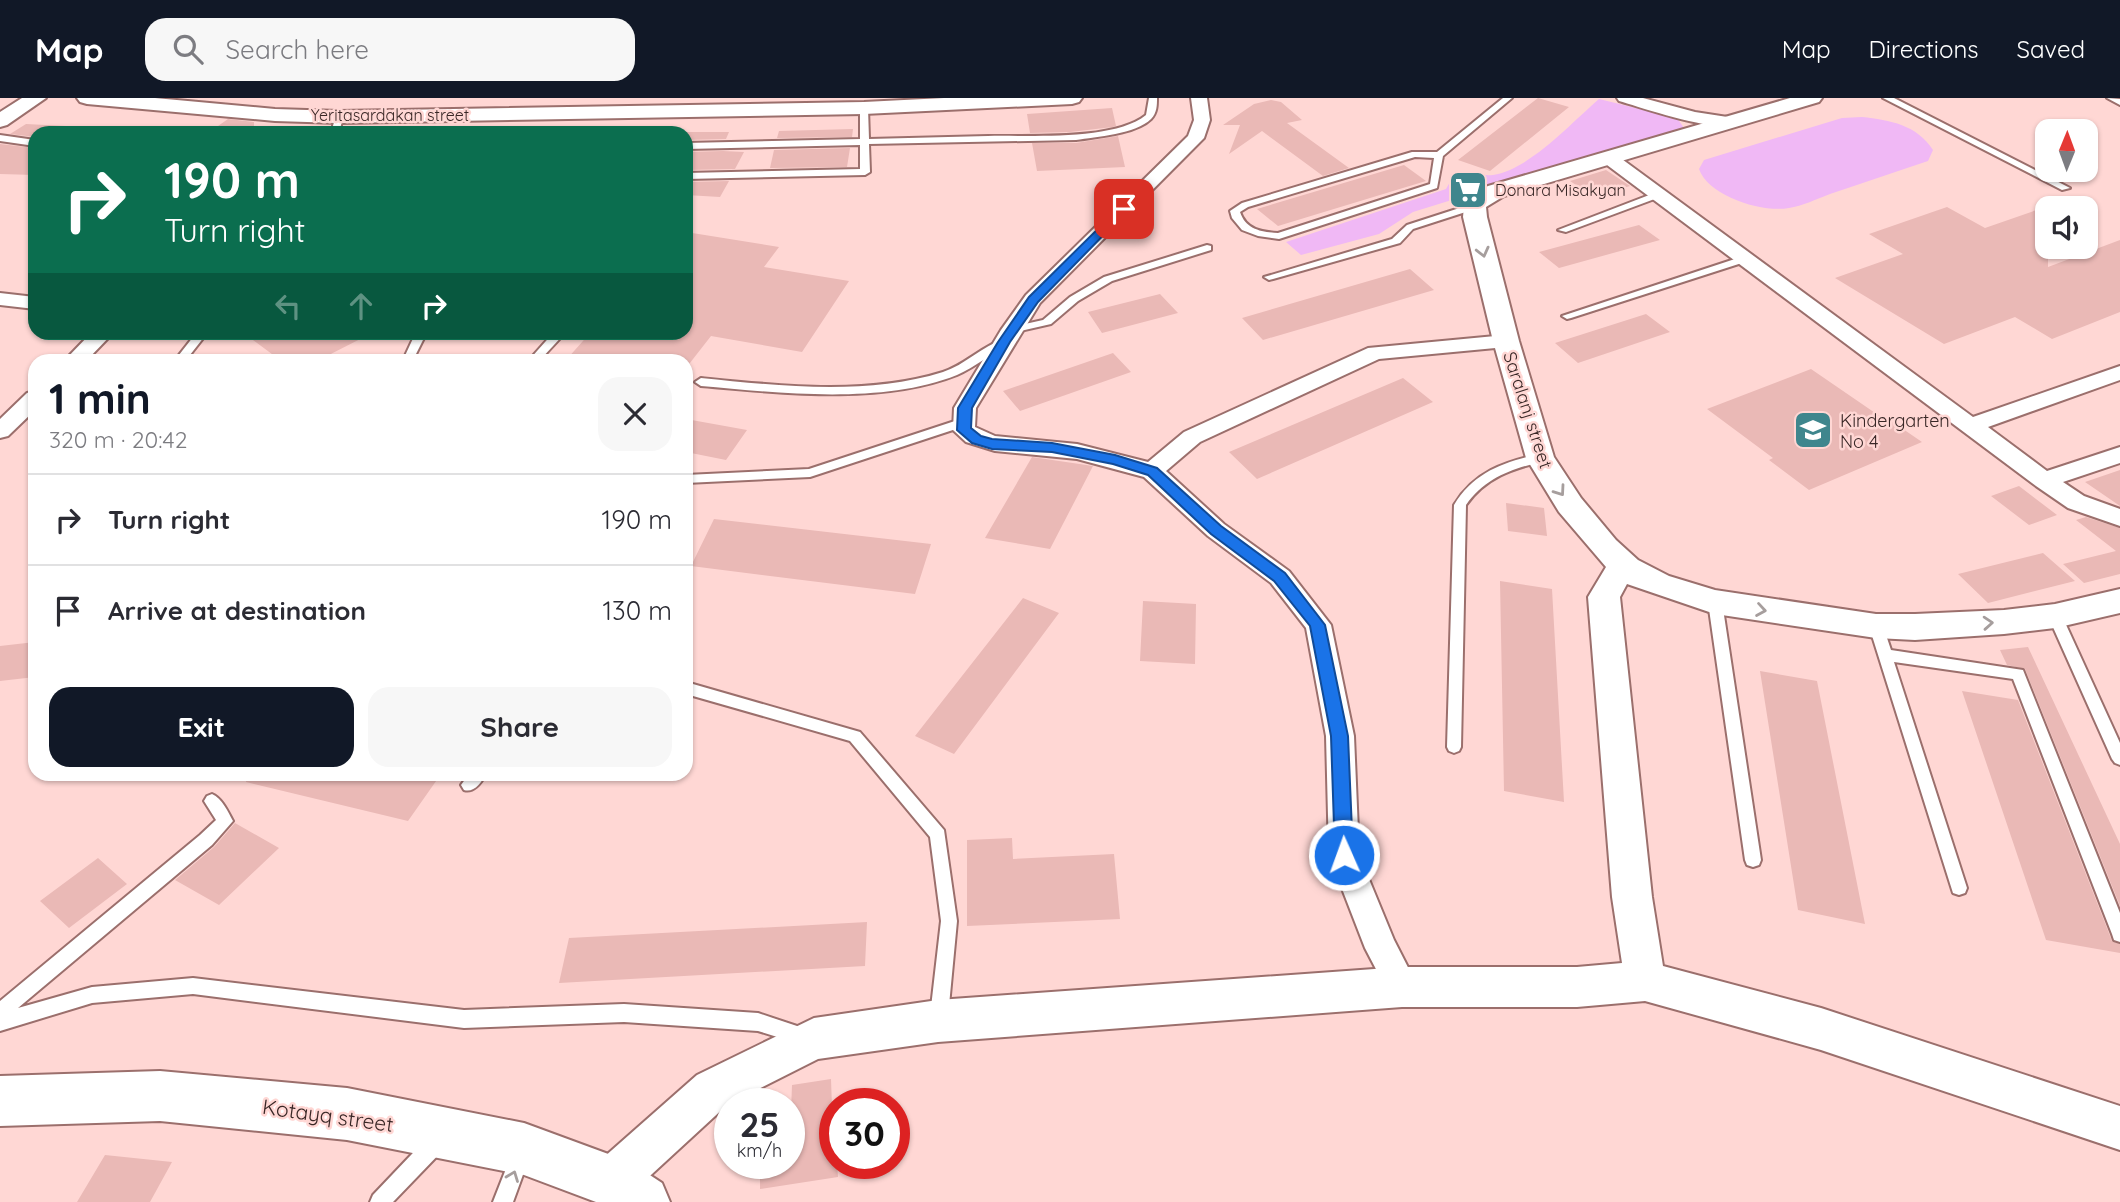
<!DOCTYPE html>
<meta charset="utf-8">
<style>
:root{--surface:#fff;--page:#f7f7f7;--text:#2b2b33;--muted:#7c7c81;--line:#e1e1e2;--accent:#111827}
body{margin:0;font-family:Quicksand,sans-serif;background:var(--page);color:var(--text);height:100vh;display:flex;flex-direction:column;font-size:26px;white-space:nowrap}
*{box-sizing:border-box;margin:0}
p{font-size:23px;color:var(--muted)}
.icon{flex:none;width:38px;height:38px;fill:none;stroke:currentColor;stroke-width:2;stroke-linecap:round;stroke-linejoin:round}
.map{position:relative;flex:1;overflow:hidden}
.side{position:absolute;left:28px;top:256px;width:665px;height:427px;display:flex;flex-direction:column;background:var(--surface);border-radius:21px;box-shadow:0 2px 5px #0004}
.side>*{flex:none}
.banner{position:absolute;left:28px;top:28px;width:665px;height:214px;border-radius:21px;box-shadow:0 2px 5px #0004;background:#0b6e4f;color:#fff;overflow:hidden}
.needle{width:46px;rotate:1deg}
.fabs{position:absolute;left:2035px;top:21px;display:grid;gap:14px}
.fabs a{display:grid;place-items:center;width:63px;height:63px;border-radius:14px;background:var(--surface);box-shadow:0 2px 5px #0004;font-size:35px}
.speed{position:absolute;left:714px;top:990px;display:flex;gap:14px;font-size:35px;font-weight:700;text-align:center}
.speed>*{display:grid;place-content:center;width:91px;height:91px;border-radius:50%;background:var(--surface);box-shadow:0 2px 5px #0004;line-height:1}
.speed small{font-size:18px;font-weight:400}
.speed .limit{border:10px solid #d22;background:#fff;color:#111}
.pin{position:absolute;display:grid;place-items:center;width:60px;height:60px;color:#fff;margin:-30px;border-radius:14px;box-shadow:0 4px 10px #0006}
.me{position:absolute;width:77px;margin:-38px;rotate:358deg;stroke-linejoin:round;filter:drop-shadow(0 0 5px #0008)}
.turn{display:flex;align-items:center;gap:24px;height:147px;padding:0 21px;font-size:32px}
.turn .icon{width:91px;height:91px;stroke-width:2.5}
.turn b{display:block;font-size:49px;line-height:60px}
.lanes{display:flex;align-items:center;height:66px;padding:0 21px;background:#0003;justify-content:center;gap:35px;direction:ltr}
.lanes .off{opacity:.35}
.round{display:grid;place-items:center;flex:none;width:74px;height:74px;border-radius:21px;background:var(--page)}
.summary{display:flex;align-items:center;justify-content:space-between;height:119px;padding:0 21px}
h1{font-size:42px;font-weight:800;line-height:52px;color:var(--accent)}
.action{display:flex;gap:14px;margin-top:auto;padding:14px 21px}
.action a{flex:1;height:80px;border-radius:21px;background:var(--accent);color:#fff;font-size:28px;font-weight:800;line-height:80px;text-align:center}
.action a+a{background:var(--page);color:var(--text)}
ul{padding:0;list-style:none}
li{display:flex;align-items:center;gap:21px;height:91px;padding:0 21px;border-top:2px solid var(--line)}
li div{flex:1}
li b{display:block;font-size:26px}
li em{font-style:normal}
header{display:flex;align-items:center;gap:42px;box-sizing:border-box;height:98px;padding:0 35px;background:var(--accent);color:#fff}
header strong{font-size:33px}
nav{display:flex;gap:38px;margin-inline-start:auto;font-size:24px}
.search{width:490px;height:63px;background:var(--page);display:flex;align-items:center;gap:18px;box-sizing:border-box;padding:0 24px;border-radius:21px;color:var(--muted);font-size:26px}
.map>svg:first-child{display:block}
.green{fill:#f0b8f5}
.building{fill:#eab9b6}
.lines{fill:none;stroke-linecap:round;stroke-linejoin:round}
.service-casing{stroke:#9b6f6c;stroke-width:4}
.minor-casing{stroke:#9b6f6c;stroke-width:4}
.tertiary-casing{stroke:#9b6f6c;stroke-width:4}
.secondary-casing{stroke:#9b6f6c;stroke-width:4}
.service{fill:#fff;fill-rule:evenodd}
.minor{fill:#fff;fill-rule:evenodd}
.tertiary{fill:#fff;fill-rule:evenodd}
.secondary{fill:#fff;fill-rule:evenodd}
.oneway{stroke:#a69e9d}
.route{fill:#1a73e8;stroke:#114b97;stroke-width:2}
.labels{text-anchor:middle;dominant-baseline:central;stroke-width:5;stroke-linejoin:round;paint-order:stroke}
.far-street-label{font-size:16px;fill:#392726;stroke:#ffd7d4}
.far-poi-label{font-size:16px;fill:#392726;stroke:#ffd7d4;text-anchor:start}
.street-label{font-size:18px;fill:#392726;stroke:#ffd7d4}
.poi-label{font-size:18px;fill:#392726;stroke:#ffd7d4;text-anchor:start}
.near-street-label{font-size:21px;fill:#392726;stroke:#ffd7d4}
</style>
<header>
<strong>Map</strong>
<div class="search"><svg class="icon" aria-label="search" viewBox="0 0 24 24"><circle cx="10" cy="10" r="6"/><path d="M15 15l6 6"/></svg>Search here</div>
<nav><a>Map</a><a>Directions</a><a>Saved</a></nav>
</header>
<div class="map">
<svg width="2120" height="1104" viewBox="0 0 2120 1104">
<rect width="100%" height="100%" fill="#ffd7d4"/>
<!-- green -->
<path class="green" d="M 1599,1 L 1677,20 L 1684,30 L 1413,114 L 1379,136 L 1301,157 L 1286,144 L 1446,91 L 1455,75 C 1469,71 1480,79 1493,77 C 1530,71 1570,26 1599,1 Z
M 1862,19 C 1890,22 1917,27 1933,52 L 1928,63 C 1895,74 1863,85 1830,96 C 1817,101 1802,108 1789,110 C 1762,115 1708,98 1699,71 L 1704,62 L 1842,20 Z"/>
<!-- building -->
<path class="building" d="M 1538,0 L 1569,9 L 1490,73 L 1458,62 Z
M 1271,2 L 1281,4 L 1302,22 L 1287,25 L 1349,70 L 1323,78 L 1262,33 L 1229,56 L 1240,27 L 1223,27 L 1254,6 Z
M 1112,10 L 1116,28 L 1113,29 L 1070,34 L 1030,35 L 1027,16 Z
M 228,21 L 254,24 L 254,35 L 208,35 Z
M 26,26 L 66,28 L 58,35 L 35,35 L 35,39 L 10,36 Z
M 853,31 L 852,39 L 777,40 L 779,33 Z
M 729,34 L 726,41 L 686,42 L 686,34 Z
M 1118,38 L 1125,69 L 1037,73 L 1032,45 L 1076,45 Z
M 0,46 L 35,50 L 35,77 L 0,76 Z
M 850,50 L 847,69 L 770,70 L 774,52 Z
M 686,54 L 723,53 L 744,54 L 735,71 L 686,72 Z
M 1404,67 L 1426,83 L 1278,128 L 1257,111 Z
M 1606,72 L 1630,88 L 1594,99 L 1570,83 Z
M 729,83 L 720,99 L 686,97 L 686,84 Z
M 2048,108 L 2048,169 L 2120,142 L 2120,214 L 2052,241 L 2015,219 L 1944,246 L 1835,180 L 1903,156 L 1869,136 L 1947,109 L 1985,130 Z
M 1639,127 L 1660,142 L 1559,170 L 1539,154 Z
M 686,134 L 779,149 L 764,169 L 849,183 L 802,254 L 711,238 L 686,270 L 686,262 L 566,262 L 591,234 L 686,234 Z
M 1410,171 L 1434,192 L 1263,242 L 1242,220 Z
M 1160,196 L 1178,215 L 1102,235 L 1088,214 Z
M 1646,216 L 1670,234 L 1578,265 L 1555,245 Z
M 242,234 L 374,234 L 319,262 L 280,262 Z
M 1113,255 L 1131,274 L 1020,313 L 1003,293 Z
M 1811,271 L 1881,319 L 1884,318 L 1922,344 L 1809,392 L 1769,362 L 1773,360 L 1707,311 Z
M 1403,280 L 1433,304 L 1257,381 L 1229,354 Z
M 686,321 L 747,332 L 726,362 L 686,354 Z
M 1032,359 L 1093,368 L 1050,451 L 985,440 Z
M 2120,372 L 2120,408 L 2085,384 Z
M 2019,388 L 2057,417 L 2029,427 L 1991,398 Z
M 1506,405 L 1544,410 L 1547,438 L 1508,433 Z
M 2086,419 L 2120,430 L 2120,476 L 2084,485 L 2063,466 L 2116,453 L 2076,422 Z
M 714,421 L 931,446 L 915,496 L 691,468 Z
M 2043,455 L 2075,483 L 1988,505 L 1958,476 Z
M 1500,483 L 1552,491 L 1564,704 L 1504,693 Z
M 1023,500 L 1059,515 L 954,656 L 915,638 Z
M 1143,503 L 1196,506 L 1195,566 L 1140,563 Z
M 35,544 L 35,579 L 0,583 L 0,548 Z
M 2028,549 L 2120,746 L 2120,808 L 2025,571 L 2007,567 L 2000,552 Z
M 1760,573 L 1817,583 L 1865,826 L 1798,812 Z
M 1962,593 L 2018,602 L 2112,843 L 2120,846 L 2120,855 L 2046,842 Z
M 247,676 L 441,676 L 408,723 L 246,684 Z
M 235,725 L 279,750 L 219,807 L 175,782 L 214,749 Z
M 1012,740 L 1013,761 L 1114,756 L 1120,821 L 967,828 L 967,742 Z
M 98,760 L 127,786 L 69,830 L 40,803 Z
M 867,824 L 865,868 L 559,885 L 569,840 Z
M 831,981 L 834,1066 L 837,1066 L 838,1079 L 760,1091 L 760,1066 L 789,1066 L 792,987 Z
M 105,1057 L 172,1064 L 150,1104 L 77,1104 Z"/>
<g class="lines">
<defs>
<path id="service" d="M 1149,0 L 1157,0 C 1157,7 1157,15 1151,21 C 1136,36 1096,39 1076,42 L 869,46 L 870,74 L 865,77 L 686,81 L 686,75 L 860,71 L 860,47 L 686,51 L 686,45 L 860,41 L 860,10 L 864,7 L 868,10 L 869,41 C 909,40 948,39 988,38 C 1028,37 1114,43 1146,17 Z
M 1503,0 L 1512,0 L 1443,58 L 1437,90 L 1279,141 L 1258,138 L 1242,132 L 1232,120 L 1230,113 L 1242,105 L 1412,54 L 1437,54 ZM 1415,59 L 1434,60 L 1430,86 L 1278,135 C 1262,134 1246,132 1240,114 L 1248,109 Z
M 1883,0 L 1894,0 L 2070,90 L 2062,92 Z
M 2107,0 L 2120,1 L 2120,7 Z
M 336,17 L 343,19 L 339,35 L 331,35 Z
M 0,37 L 35,42 L 35,48 L 0,43 Z
M 1657,94 L 1662,97 L 1660,99 L 1566,134 L 1558,132 Z
M 1475,105 L 1480,108 L 1478,110 L 1413,131 L 1400,145 L 1273,181 L 1269,182 L 1264,179 L 1392,141 L 1407,127 Z
M 1207,147 L 1211,148 L 1211,152 L 1112,183 L 1078,203 L 1051,226 L 1011,235 L 1006,232 L 1007,230 L 1043,222 L 1070,199 L 1104,179 Z
M 1744,158 L 1749,161 L 1748,163 L 1571,220 L 1567,221 L 1562,218 Z
M 197,234 L 208,234 L 186,262 L 175,262 Z
M 416,234 L 427,234 L 413,262 L 403,262 Z
M 554,234 L 566,234 L 540,262 L 529,262 Z
M 1004,241 L 1009,244 L 1008,246 C 991,256 975,269 957,277 C 882,307 780,295 701,288 L 695,284 L 701,280 C 780,288 866,298 943,274 C 965,267 982,248 1004,241 Z
M 964,320 L 968,321 L 968,327 L 810,379 L 686,385 L 686,377 L 809,371 Z
M 1540,356 L 1544,357 L 1546,360 L 1544,363 C 1512,371 1486,379 1466,407 L 1461,649 L 1459,653 L 1454,655 L 1449,653 L 1447,649 L 1454,407 C 1474,374 1504,364 1540,356 Z
M 1715,499 L 1722,504 L 1761,762 L 1759,767 L 1753,769 L 1747,767 L 1745,762 L 1708,504 Z
M 2055,513 L 2062,518 L 2120,645 L 2120,667 L 2115,665 L 2112,661 L 2048,518 Z
M 1876,523 L 1883,528 L 1891,552 L 2023,572 L 2120,815 L 2120,844 L 2114,842 L 2112,836 L 2013,581 L 1894,564 L 1967,790 L 1965,795 L 1959,797 L 1953,795 L 1869,528 Z
M 686,584 L 860,634 L 944,732 L 957,823 L 948,918 L 945,924 L 939,927 L 933,924 L 930,918 L 941,823 L 930,739 L 850,643 L 686,596 Z
M 469,676 L 486,676 C 481,685 474,695 464,692 L 461,687 Z
M 212,696 C 222,700 228,714 233,723 L 212,747 L 18,910 L 92,889 L 193,880 L 464,912 L 624,906 L 758,915 L 809,932 L 812,938 L 809,944 L 803,947 L 758,933 L 624,924 L 464,930 L 193,896 L 92,905 L 0,933 L 0,903 L 200,737 L 216,722 L 204,703 L 207,698 Z
M 437,1035 L 444,1037 L 446,1044 L 444,1051 L 393,1104 L 370,1104 L 373,1097 L 430,1037 Z
M 520,1051 L 527,1053 L 529,1060 L 513,1104 L 493,1104 L 513,1053 Z"/>
<path id="minor" d="M 1191,0 L 1207,0 L 1210,22 L 1204,40 L 1040,205 L 976,310 L 975,329 L 995,338 L 1077,346 L 1148,364 L 1184,334 L 1368,250 L 1506,237 L 1513,239 L 1516,243 L 1513,247 L 1506,249 L 1379,261 L 1200,344 L 1166,373 L 1224,426 L 1289,473 L 1331,527 L 1354,638 L 1359,757 L 1394,842 L 1418,889 L 1413,900 L 1402,905 L 1391,900 L 1365,850 L 1329,757 L 1326,638 L 1306,530 L 1271,485 L 1208,438 L 1144,379 L 1077,361 L 995,353 L 966,344 L 953,332 L 954,310 L 1001,232 L 1026,197 L 1188,38 L 1194,22 Z
M 1617,0 L 1643,0 L 1695,14 L 1734,20 L 1736,24 C 1723,38 1640,9 1619,3 Z
M 1609,55 L 1615,56 L 1973,319 L 2120,268 L 2120,282 L 1988,329 L 2047,373 L 2120,349 L 2120,365 L 2063,384 L 2084,398 L 2120,411 L 2120,428 L 2068,410 L 2036,388 L 1603,64 L 1600,60 L 1603,56 Z
M 0,195 L 35,199 L 35,211 L 0,207 Z
M 92,234 L 114,234 L 87,262 L 65,262 Z
M 35,293 L 35,312 L 8,338 L 0,340 L 0,321 L 27,295 Z"/>
<path id="tertiary" d="M 22,0 L 46,0 L 7,27 L 0,29 L 0,14 Z
M 77,0 L 155,0 L 275,11 L 339,13 L 864,4 L 944,0 L 1082,0 L 1079,4 L 1072,6 L 864,16 L 339,25 L 275,23 L 87,6 L 80,4 Z
M 1790,0 L 1822,0 L 1819,4 L 1504,98 L 1486,109 L 1487,119 L 1519,243 L 1554,359 L 1581,400 L 1616,442 L 1638,462 L 1669,478 L 1715,492 L 1876,516 L 1915,516 L 2004,512 L 2055,506 L 2120,491 L 2120,515 L 2055,530 L 2004,536 L 1915,542 L 1876,540 L 1715,516 L 1627,486 L 1620,499 L 1652,799 L 1663,868 L 1821,910 L 2120,1008 L 2120,1052 L 1821,952 L 1645,903 L 1577,909 L 1402,909 L 938,944 L 818,961 L 727,1007 L 627,1099 L 615,1104 L 595,1099 L 588,1083 L 595,1067 L 697,977 L 814,920 L 938,902 L 1402,869 L 1577,869 L 1622,865 L 1612,799 L 1588,499 L 1606,469 L 1559,414 L 1526,360 L 1493,243 L 1463,119 L 1464,108 L 1477,93 L 1488,88 Z"/>
<path id="secondary" d="M 160,973 L 347,990 L 524,1025 L 630,1064 L 662,1085 L 670,1104 L 596,1104 L 524,1077 L 347,1042 L 160,1023 L 0,1028 L 0,978 Z"/>
</defs>
<!-- service casing -->
<use href="#service" class="service-casing"/>
<!-- minor casing -->
<use href="#minor" class="minor-casing"/>
<!-- tertiary casing -->
<use href="#tertiary" class="tertiary-casing"/>
<!-- secondary casing -->
<use href="#secondary" class="secondary-casing"/>
<!-- service -->
<use href="#service" class="service"/>
<!-- minor -->
<use href="#minor" class="minor"/>
<!-- tertiary -->
<use href="#tertiary" class="tertiary"/>
<!-- secondary -->
<use href="#secondary" class="secondary"/>
</g>
<!-- one-way arrows -->
<defs><path id="oneway-chevron" d="M-2-3.5L2.5 0L-2 3.5" fill="none" stroke-width="1.6" stroke-linecap="round" stroke-linejoin="round" transform="scale(1.75)"/></defs>
<g class="oneway">
<use href="#oneway-chevron" transform="translate(1483 154) rotate(76)"/>
<use href="#oneway-chevron" transform="translate(1560 393) rotate(55)"/>
<use href="#oneway-chevron" transform="translate(1761 512) rotate(9)"/>
<use href="#oneway-chevron" transform="translate(1988 525) rotate(-4)"/>
<use href="#oneway-chevron" transform="translate(513 1078) rotate(-69)"/>
</g>
<!-- route -->
<path class="route" d="M 1120,109 L 1129,111 L 1038,204 L 1010,244 L 972,310 L 971,330 L 981,338 L 992,341 L 1052,345 L 1115,357 L 1157,370 L 1221,428 L 1285,475 L 1325,527 L 1348,638 L 1353,757 L 1350,762 L 1344,765 L 1337,762 L 1335,757 L 1331,638 L 1310,528 L 1274,483 L 1211,436 L 1148,377 L 1113,366 L 1052,354 L 992,351 L 972,345 L 957,332 L 958,310 L 998,244 L 1029,199 Z"/>
<!-- icons -->
<defs>
<symbol id="supermarket-square" viewBox="-11 -11 22 22"><rect x="-9" y="-9" width="18" height="18" rx="4" fill="#3f868d" stroke="#ffd7d4"/><path d="M-6-5.5h2.5l.6 2H6L4.5 2H-2.5L-4.4-4H-6ZM-1.5 3.2a1.3 1.3 0 1 0 .1 0ZM3 3.2a1.3 1.3 0 1 0 .1 0Z" fill="#fff"/></symbol>
<symbol id="school-square" viewBox="-11 -11 22 22"><rect x="-9" y="-9" width="18" height="18" rx="4" fill="#3f868d" stroke="#ffd7d4"/><path d="M0-5L7-2L0 1L-7-2ZM-4 1L0 2.5L4 1V4Q0 6-4 4Z" fill="#fff"/></symbol>
</defs>
<g fill-rule="evenodd">
<use href="#supermarket-square" x="1446" y="70" width="44" height="44"/>
<use href="#school-square" x="1791" y="310" width="44" height="44"/>
</g>
<g class="labels">
<!-- far-street labels -->
<g class="far-street-label">
<text x="390" y="17">Yeritasardakan street</text>
</g>
<!-- far-poi labels -->
<g class="far-poi-label">
<text x="1495" y="92">Donara Misakyan</text>
</g>
<!-- street labels -->
<g class="street-label">
<text transform="translate(1528 312) rotate(72)">Saralanj street</text>
</g>
<!-- poi labels -->
<g class="poi-label">
<text x="1840" y="322">Kindergarten<tspan x="1840" dy="21">No 4</tspan></text>
</g>
<!-- near-street labels -->
<g class="near-street-label">
<text transform="translate(328 1017) rotate(8)">Kotayq street</text>
</g>
</g>
</svg>
<div class="fabs">
<a><svg class="needle" viewBox="-14 -14 28 28"><path d="M0-13l5 13h-10z" fill="#e53935"/><path d="M0 13l5-13h-10z" fill="#7c7c81"/></svg></a>
<a><svg class="icon" aria-label="sound" viewBox="0 0 24 24"><path d="M4 9h4l5-4v14l-5-4H4zM17 9q2 3 0 6"/></svg></a>
</div>
<div class="speed"><div>25<small>km/h</small></div><div class="limit">30</div></div>
<div class="pin" style="left:1124px;top:111px;background:#d93025"><svg class="icon" aria-label="arrive" viewBox="0 0 24 24"><path d="M6 21V4h12l-3 4 3 4H6"/></svg></div>
<svg class="me" style="left:1344px;top:757px" viewBox="-20 -20 40 40"><circle r="17" fill="#1a73e8" stroke="#fff" stroke-width="3"/><path d="M0-11L8 9 0 5-8 9z" fill="#fff"/></svg>
<div class="banner">
<div class="turn"><svg class="icon" aria-label="right" viewBox="0 0 24 24"><path d="M7 20v-9h11M14 6l5 5-5 5"/></svg><div><b>190 m</b>Turn right</div></div>
<div class="lanes"><svg class="icon off" aria-label="left" viewBox="0 0 24 24"><path d="M17 20v-9H6M10 6l-5 5 5 5"/></svg><svg class="icon off" aria-label="ahead" viewBox="0 0 24 24"><path d="M12 20V5M6 11l6-6 6 6"/></svg><svg class="icon" aria-label="right" viewBox="0 0 24 24"><path d="M7 20v-9h11M14 6l5 5-5 5"/></svg></div>
</div>
<section class="side">
<div class="summary"><div><h1>1 min</h1><p>320 m · 20:42</p></div><a class="round"><svg class="icon" aria-label="close" viewBox="0 0 24 24"><path d="M6 6l12 12M18 6L6 18"/></svg></a></div>
<ul>
<li><svg class="icon" aria-label="right" viewBox="0 0 24 24"><path d="M7 20v-9h11M14 6l5 5-5 5"/></svg><div><b>Turn right</b></div><em>190 m</em></li>
<li><svg class="icon" aria-label="arrive" viewBox="0 0 24 24"><path d="M6 21V4h12l-3 4 3 4H6"/></svg><div><b>Arrive at destination</b></div><em>130 m</em></li>
</ul>
<div class="action"><a>Exit</a><a>Share</a></div>
</section>
</div>
